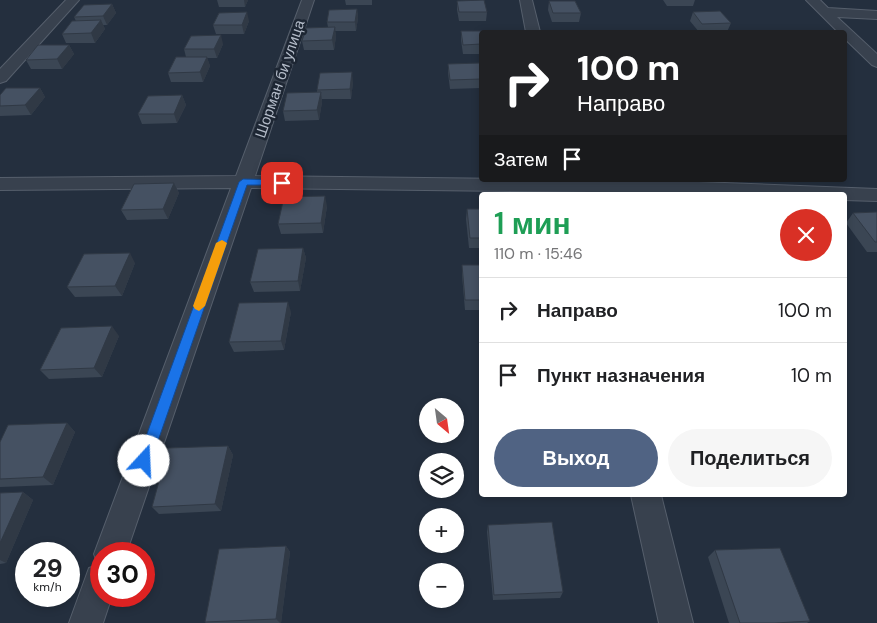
<!DOCTYPE html>
<html lang="ru">
<meta charset="utf-8">
<style>
:root{--surface:#fff;--page:#f6f6f6;--text:#202124;--muted:#757577;--line:#e0e0e0;--accent:#506383}
body{margin:0;font-family:"DM Sans",sans-serif;background:var(--page);color:var(--text);height:100vh;display:flex;flex-direction:column;font-size:19px;white-space:nowrap}
*{box-sizing:border-box;margin:0}
p{font-size:16px;color:var(--muted)}
.icon{flex:none;width:28px;height:28px;fill:none;stroke:currentColor;stroke-width:2;stroke-linecap:round;stroke-linejoin:round}
.map{position:relative;flex:1;overflow:hidden}
.panel{position:absolute;left:479px;top:192px;width:368px;height:305px;display:flex;flex-direction:column;background:var(--surface);border-radius:5px;box-shadow:0 2px 8px #0003}
.panel>*{flex:none}
.hud{position:absolute;left:479px;top:30px;width:368px;height:152px;border-radius:5px;box-shadow:0 2px 8px #0003;background:#202124;color:#fff;overflow:hidden}
.needle{width:32px;rotate:151deg}
.controls{position:absolute;left:419px;top:398px;display:grid;gap:10px}
.controls a{display:grid;place-items:center;width:45px;height:45px;border-radius:50%;background:var(--surface);box-shadow:0 2px 8px #0003;font-size:25px}
.speed{position:absolute;left:15px;top:542px;display:flex;gap:10px;font-size:25px;font-weight:700;text-align:center}
.speed>*{display:grid;place-content:center;width:65px;height:65px;border-radius:50%;background:var(--surface);box-shadow:0 2px 8px #0003;line-height:1}
.speed small{font-size:12px;font-weight:400}
.speed .limit{border:8px solid #d22;background:#fff;color:#111}
.pin{position:absolute;display:grid;place-items:center;width:42px;height:42px;color:#fff;margin:-21px;border-radius:10px;box-shadow:0 2px 8px #0006}
.me{position:absolute;width:55px;margin:-28px;rotate:20deg;stroke-linejoin:round;filter:drop-shadow(0 0 4px #0008)}
.turn{display:flex;align-items:center;gap:18px;height:105px;padding:0 15px;font-size:22px}
.turn .icon{width:65px;height:65px;stroke-width:2.5}
.turn b{display:block;font-size:35px;line-height:42px}
.then{display:flex;align-items:center;height:48px;padding:0 15px;background:#0003;gap:10px;font-size:19px}
.round{display:grid;place-items:center;flex:none;width:52px;height:52px;border-radius:26px;background:var(--page)}
.headline{display:flex;align-items:center;justify-content:space-between;height:85px;padding:0 15px}
h1{font-size:30px;font-weight:600;line-height:38px;color:#1e9e55}
.cta{display:flex;gap:10px;margin-top:auto;padding:10px 15px}
.cta a{flex:1;height:58px;border-radius:30px;background:var(--accent);color:#fff;font-size:20px;font-weight:600;line-height:58px;text-align:center}
.cta a+a{background:var(--page);color:var(--text)}
ul{padding:0;list-style:none}
li{display:flex;align-items:center;gap:15px;height:65px;padding:0 15px;border-top:1px solid var(--line)}
li div{flex:1}
li b{display:block;font-size:19px}
li em{font-style:normal}
.map>svg:first-child{display:block}
.lines{fill:none;stroke-linecap:round;stroke-linejoin:round}
.street-casing{stroke:#565f6c;stroke-width:2}
.street{fill:#38414e;fill-rule:evenodd}
.wall{fill:#3b4654}
.shaded-wall{fill:#303945}
.building{fill:#455162;stroke:#303945}
.route{fill:#1a73e8;stroke:#114b97}
.slow{fill:#f59e0b}
.labels{text-anchor:middle;dominant-baseline:central;stroke-width:5;stroke-linejoin:round;paint-order:stroke}
.street-label{font-size:15px;fill:#b4bcc9;stroke:#1d2633}
</style>
<div class="map">
<svg width="877" height="623" viewBox="0 0 877 623">
<rect width="100%" height="100%" fill="#242f3e"/>
<g class="lines">
<defs>
<path id="street" d="M 66,0 L 79,0 L 6,81 L 0,83 L 0,69 Z
M 302,0 L 314,0 L 255,176 L 672,181 L 877,189 L 877,201 L 844,200 L 844,195 L 251,188 L 126,554 L 101,554 L 101,596 L 112,596 L 103,623 L 69,623 L 89,568 L 98,565 L 94,554 L 231,188 L 0,190 L 0,178 L 236,176 Z
M 520,0 L 532,0 L 540,32 L 526,32 Z
M 806,0 L 820,0 L 828,8 L 877,11 L 877,19 L 837,17 L 877,54 L 877,67 L 872,65 L 844,38 L 844,32 L 838,32 Z
M 631,495 L 661,495 L 693,623 L 659,623 Z"/>
</defs>
<!-- street casing -->
<use href="#street" class="street-casing"/>
<!-- street -->
<use href="#street" class="street"/>
</g>
<!-- wall -->
<path class="wall" d="M 217,0 L 248,0 L 245,7 L 219,7 Z
M 345,0 L 372,0 L 372,5 L 346,5 Z
M 663,0 L 695,0 L 693,6 L 667,6 Z
M 457,1 L 487,12 L 486,21 L 459,21 L 457,10 Z
M 549,1 L 581,13 L 579,22 L 552,22 L 548,10 Z
M 112,4 L 116,13 L 107,25 L 103,25 L 105,29 L 95,43 L 66,43 L 62,34 L 76,21 L 74,17 Z
M 357,9 L 358,18 L 356,31 L 335,31 L 336,36 L 334,50 L 304,50 L 302,41 L 328,27 L 327,22 Z
M 693,12 L 731,23 L 727,32 L 699,32 L 690,21 Z
M 249,21 L 244,34 L 216,34 L 213,25 Z
M 461,31 L 481,32 L 481,54 L 463,54 L 461,40 Z
M 223,44 L 217,58 L 207,58 L 210,66 L 203,82 L 171,82 L 168,73 L 186,57 L 184,49 Z
M 69,45 L 74,54 L 62,69 L 31,69 L 26,60 Z
M 448,64 L 481,71 L 481,88 L 450,89 L 448,73 Z
M 353,82 L 351,99 L 322,99 L 322,102 L 319,120 L 285,121 L 283,111 L 317,92 L 317,90 Z
M 40,88 L 45,97 L 31,115 L 0,116 L 0,95 Z
M 182,95 L 186,105 L 177,123 L 142,124 L 138,114 Z
M 174,183 L 179,193 L 168,219 L 127,220 L 121,210 Z
M 327,206 L 323,233 L 281,234 L 278,224 Z
M 467,209 L 481,209 L 481,248 L 469,248 L 466,219 Z
M 877,212 L 877,252 L 867,252 L 846,223 L 853,213 Z
M 303,248 L 306,258 L 300,291 L 254,292 L 250,282 Z
M 135,263 L 122,296 L 75,297 L 67,287 Z
M 462,265 L 481,265 L 481,310 L 465,310 L 462,275 Z
M 291,312 L 284,350 L 234,352 L 229,342 Z
M 119,336 L 102,377 L 49,379 L 40,370 Z
M 67,423 L 75,432 L 53,485 L 0,487 L 0,442 Z
M 228,446 L 233,455 L 221,511 L 159,514 L 152,507 Z
M 23,492 L 33,500 L 6,563 L 0,564 L 0,493 Z
M 488,525 L 563,592 L 560,598 L 493,600 L 487,532 Z
M 286,546 L 290,552 L 281,623 L 206,623 L 205,622 Z
M 715,550 L 810,621 L 807,623 L 729,623 L 708,557 Z"/>
<!-- shaded-wall -->
<path class="shaded-wall" d="M 244,0 L 248,0 L 245,7 Z
M 112,4 L 116,13 L 107,25 L 103,16 Z
M 357,9 L 358,18 L 356,31 L 355,22 Z
M 247,12 L 249,21 L 244,34 L 242,25 Z
M 101,20 L 105,29 L 95,43 L 91,33 Z
M 335,27 L 336,36 L 334,50 L 332,40 Z
M 221,35 L 223,44 L 217,58 L 214,49 Z
M 69,45 L 74,54 L 62,69 L 57,59 Z
M 207,57 L 210,66 L 203,82 L 200,72 Z
M 352,72 L 353,82 L 351,99 L 350,89 Z
M 40,88 L 45,97 L 31,115 L 25,105 Z
M 321,92 L 322,102 L 319,120 L 317,110 Z
M 182,95 L 186,105 L 177,123 L 174,114 Z
M 174,183 L 179,193 L 168,219 L 163,209 Z
M 325,196 L 327,206 L 323,233 L 321,223 Z
M 303,248 L 306,258 L 300,291 L 298,281 Z
M 130,253 L 135,263 L 122,296 L 115,286 Z
M 288,302 L 291,312 L 284,350 L 281,341 Z
M 112,326 L 119,336 L 102,377 L 94,368 Z
M 67,423 L 75,432 L 53,485 L 43,477 Z
M 228,446 L 233,455 L 221,511 L 215,504 Z
M 23,492 L 33,500 L 6,563 L 0,560 L 0,543 Z
M 286,546 L 290,552 L 281,623 L 280,623 L 276,619 Z"/>
<!-- building -->
<path class="building" d="M 484,0 L 487,12 L 459,12 L 457,1 Z
M 549,1 L 575,1 L 581,13 L 553,13 Z
M 112,4 L 103,16 L 74,17 L 84,5 Z
M 357,9 L 355,22 L 327,22 L 329,10 Z
M 720,11 L 731,23 L 702,24 L 693,12 Z
M 247,12 L 242,25 L 213,25 L 219,13 Z
M 101,20 L 91,33 L 62,34 L 72,21 Z
M 335,27 L 332,40 L 302,41 L 306,28 Z
M 461,31 L 490,31 L 490,32 L 481,32 L 481,44 L 463,45 Z
M 221,35 L 214,49 L 184,49 L 191,36 Z
M 38,45 L 69,45 L 57,59 L 26,60 Z
M 176,57 L 207,57 L 200,72 L 168,73 Z
M 480,63 L 481,71 L 481,79 L 450,80 L 448,64 Z
M 352,72 L 350,89 L 317,90 L 320,73 Z
M 6,88 L 40,88 L 25,105 L 0,106 L 0,95 Z
M 321,92 L 317,110 L 283,111 L 287,93 Z
M 182,95 L 174,114 L 138,114 L 148,96 Z
M 174,183 L 163,209 L 121,210 L 134,184 Z
M 633,194 L 634,195 L 601,195 Z
M 325,196 L 321,223 L 278,224 L 284,197 Z
M 467,209 L 481,209 L 481,238 L 470,238 Z
M 877,212 L 877,242 L 875,242 L 853,213 Z
M 303,248 L 298,281 L 250,282 L 258,249 Z
M 130,253 L 115,286 L 67,287 L 84,254 Z
M 462,265 L 481,265 L 481,300 L 465,300 Z
M 288,302 L 281,341 L 229,342 L 239,303 Z
M 112,326 L 94,368 L 40,370 L 61,328 Z
M 67,423 L 43,477 L 0,479 L 0,442 L 8,425 Z
M 228,446 L 215,504 L 152,507 L 168,448 Z
M 23,492 L 0,543 L 0,493 Z
M 552,522 L 563,592 L 494,595 L 488,525 Z
M 286,546 L 276,619 L 205,622 L 219,549 Z
M 780,548 L 810,621 L 775,623 L 740,623 L 715,550 Z"/>
<!-- route -->
<path class="route" d="M 243,179 L 282,180 L 286,183 L 282,185 L 247,185 L 151,461 L 149,465 L 144,467 L 139,465 L 137,461 L 239,182 Z"/>
<!-- slow -->
<path class="slow" d="M 222,240 L 227,243 L 205,306 L 199,311 L 195,309 L 193,306 L 216,243 Z"/>
<g class="labels">
<!-- street labels -->
<g class="street-label">
<text transform="translate(280 79) rotate(-71)">Шорман би улица</text>
</g>
</g>
</svg>
<div class="controls">
<a><svg class="needle" viewBox="-14 -14 28 28"><path d="M0-13l5 13h-10z" fill="#e53935"/><path d="M0 13l5-13h-10z" fill="#757577"/></svg></a>
<a><svg class="icon" aria-label="layers" viewBox="0 0 24 24"><path d="M12 4l9 5-9 5-9-5zM3 14l9 5 9-5"/></svg></a>
<a>+</a>
<a>−</a>
</div>
<div class="speed"><div>29<small>km/h</small></div><div class="limit">30</div></div>
<div class="pin" style="left:282px;top:183px;background:#d93025"><svg class="icon" aria-label="arrive" viewBox="0 0 24 24"><path d="M6 21V4h12l-3 4 3 4H6"/></svg></div>
<svg class="me" style="left:144px;top:461px" viewBox="-20 -20 40 40"><circle r="19" fill="#fff"/><path d="M0-13L10 11 0 6-10 11z" fill="#1a73e8"/></svg>
<div class="hud">
<div class="turn"><svg class="icon" aria-label="right" viewBox="0 0 24 24"><path d="M7 20v-9h11M14 6l5 5-5 5"/></svg><div><b>100 m</b>Направо</div></div>
<div class="then">Затем<svg class="icon" aria-label="arrive" viewBox="0 0 24 24"><path d="M6 21V4h12l-3 4 3 4H6"/></svg></div>
</div>
<section class="panel">
<div class="headline"><div><h1>1 мин</h1><p>110 m · 15:46</p></div><a class="round" style="background:#d93025;color:#fff"><svg class="icon" aria-label="close" viewBox="0 0 24 24"><path d="M6 6l12 12M18 6L6 18"/></svg></a></div>
<ul>
<li><svg class="icon" aria-label="right" viewBox="0 0 24 24"><path d="M7 20v-9h11M14 6l5 5-5 5"/></svg><div><b>Направо</b></div><em>100 m</em></li>
<li><svg class="icon" aria-label="arrive" viewBox="0 0 24 24"><path d="M6 21V4h12l-3 4 3 4H6"/></svg><div><b>Пункт назначения</b></div><em>10 m</em></li>
</ul>
<div class="cta"><a>Выход</a><a>Поделиться</a></div>
</section>
</div>
